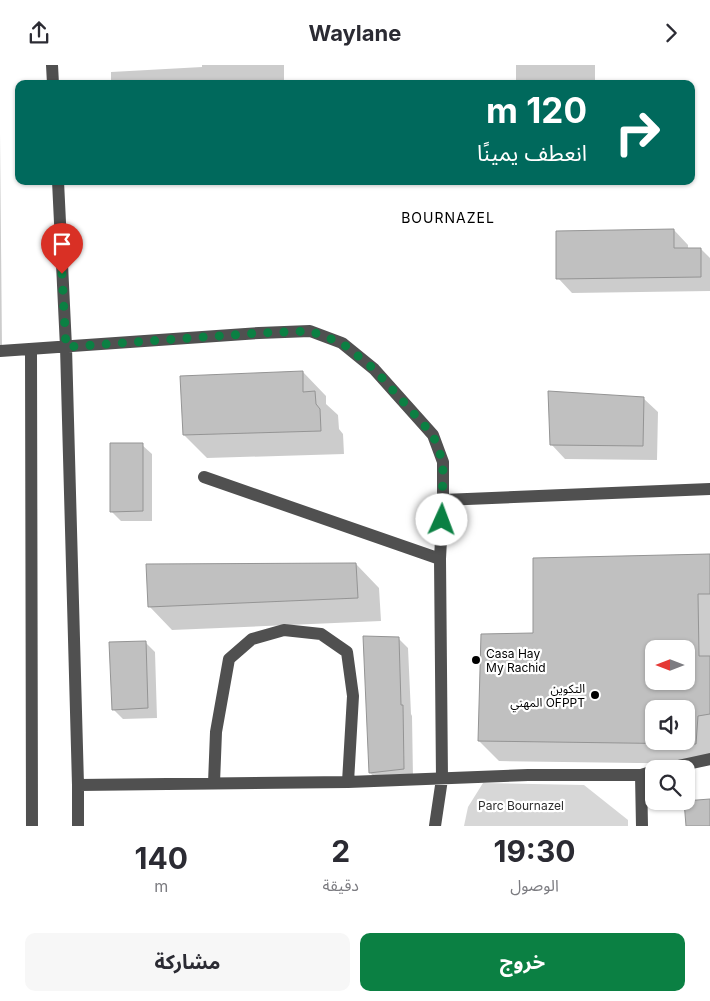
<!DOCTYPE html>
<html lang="ar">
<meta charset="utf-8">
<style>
:root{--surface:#fff;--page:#f7f7f7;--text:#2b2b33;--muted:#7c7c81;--accent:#0b8043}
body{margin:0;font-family:Inter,"Noto Sans Arabic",sans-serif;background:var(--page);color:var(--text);direction:rtl;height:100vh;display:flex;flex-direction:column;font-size:19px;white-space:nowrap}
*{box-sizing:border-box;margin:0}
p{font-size:16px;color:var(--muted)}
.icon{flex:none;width:28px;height:28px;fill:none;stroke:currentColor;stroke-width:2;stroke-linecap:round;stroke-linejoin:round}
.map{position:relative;height:761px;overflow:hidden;direction:ltr}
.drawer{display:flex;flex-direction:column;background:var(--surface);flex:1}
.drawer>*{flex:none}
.guide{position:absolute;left:15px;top:15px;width:680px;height:105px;border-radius:10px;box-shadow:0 1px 4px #0004;direction:rtl;background:#00695c;color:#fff;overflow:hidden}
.needle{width:32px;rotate:270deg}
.tools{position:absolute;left:645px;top:575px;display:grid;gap:10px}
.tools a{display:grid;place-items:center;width:50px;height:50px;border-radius:10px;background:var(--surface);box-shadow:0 1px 4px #0004;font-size:25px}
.pin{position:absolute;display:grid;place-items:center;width:42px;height:42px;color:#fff;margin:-51px -21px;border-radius:50% 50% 50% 0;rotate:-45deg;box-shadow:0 0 5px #0007}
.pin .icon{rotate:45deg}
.me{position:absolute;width:55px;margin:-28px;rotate:2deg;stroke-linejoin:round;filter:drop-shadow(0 0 4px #0008)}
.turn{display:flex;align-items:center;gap:18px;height:105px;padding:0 25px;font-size:22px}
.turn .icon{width:65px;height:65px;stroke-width:2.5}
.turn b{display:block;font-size:35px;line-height:42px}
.eta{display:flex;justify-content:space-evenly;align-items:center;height:85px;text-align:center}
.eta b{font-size:30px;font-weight:700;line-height:35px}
.button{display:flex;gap:10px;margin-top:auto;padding:10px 25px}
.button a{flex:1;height:58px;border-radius:10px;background:var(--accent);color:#fff;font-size:20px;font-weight:700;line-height:58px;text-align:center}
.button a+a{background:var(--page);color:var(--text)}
header{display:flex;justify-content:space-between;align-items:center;height:65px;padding:0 25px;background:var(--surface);font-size:22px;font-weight:700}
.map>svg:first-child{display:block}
.green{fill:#d7d7d7}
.shadow{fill:#0003;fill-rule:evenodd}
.building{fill:#c0c0c0;stroke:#949494;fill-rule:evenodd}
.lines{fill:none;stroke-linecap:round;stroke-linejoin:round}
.minor{stroke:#505050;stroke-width:12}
.route{stroke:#0b8043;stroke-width:9;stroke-dasharray:0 16.2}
.poi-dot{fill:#000;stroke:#fff;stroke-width:2}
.labels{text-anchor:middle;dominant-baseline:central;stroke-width:4.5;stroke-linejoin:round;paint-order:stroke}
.poi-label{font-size:12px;fill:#000;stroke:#fff;text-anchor:start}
.park-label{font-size:12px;fill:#2e2e2e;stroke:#fff}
.neighbourhood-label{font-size:14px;letter-spacing:1px;fill:#000;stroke:#fff}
</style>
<header><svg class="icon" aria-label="forward" viewBox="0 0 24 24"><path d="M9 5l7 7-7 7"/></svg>Waylane<svg class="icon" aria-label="share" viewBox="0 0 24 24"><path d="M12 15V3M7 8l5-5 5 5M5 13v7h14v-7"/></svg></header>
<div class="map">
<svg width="710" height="761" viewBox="0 0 710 761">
<rect width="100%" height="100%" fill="#fff"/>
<!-- green -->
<path class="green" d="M 483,718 L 584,720 L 628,755 L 628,761 L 464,761 L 468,742 Z"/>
<!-- shadow -->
<path class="shadow" d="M 202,0 L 284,0 L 284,19 L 111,19 L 111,7 L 202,2 Z
M 516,0 L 595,0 L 595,19 L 516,19 Z
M 0,68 L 2,282 L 0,282 Z
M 674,165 L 688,180 L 688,184 L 701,184 L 710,193 L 710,226 L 572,228 L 558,213 Z
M 303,307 L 326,331 L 326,339 L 338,350 L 339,364 L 343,369 L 344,389 L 207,393 L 184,370 Z
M 643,333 L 658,347 L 657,395 L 565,394 L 551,379 Z
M 142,380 L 152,389 L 152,456 L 121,456 L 111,446 Z
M 710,490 L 710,699 L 499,696 L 479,676 L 534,569 ZM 654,584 L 686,584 L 686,616 L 654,616 ZM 654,644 L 686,644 L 686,676 L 654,676 Z
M 356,499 L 379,523 L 381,556 L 172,565 L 149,541 Z
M 398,573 L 408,583 L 411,649 L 412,651 L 413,713 L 380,717 L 370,708 Z
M 145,577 L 155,587 L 157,653 L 123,654 L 113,644 Z"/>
<!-- building -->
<path class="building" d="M 674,164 L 674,183 L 701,183 L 701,212 L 556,214 L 556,166 Z
M 303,306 L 303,327 L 315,326 L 316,339 L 320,344 L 321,366 L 183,370 L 180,311 Z
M 548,326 L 644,332 L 643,381 L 550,380 Z
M 110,378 L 143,378 L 143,446 L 110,447 Z
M 710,489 L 710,529 L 698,529 L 699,591 L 710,591 L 710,649 L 698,651 L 696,679 L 478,676 L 481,569 L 533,568 L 533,493 ZM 654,584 L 686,584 L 686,616 L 654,616 ZM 654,644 L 686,644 L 686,676 L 654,676 Z
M 356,498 L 358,533 L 148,542 L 146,499 Z
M 363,571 L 399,572 L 401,640 L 403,640 L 404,704 L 369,708 Z
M 146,576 L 148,643 L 112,645 L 109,577 Z
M 710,734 L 710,761 L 686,761 L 684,736 Z"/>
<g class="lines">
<!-- minor -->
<path class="minor" d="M 52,0 L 53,19
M 58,116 L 66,282 L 78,720 L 78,761
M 31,284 L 32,761
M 0,286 L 259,268 L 310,266 L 342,278 L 374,304 L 433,370 L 443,397 L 443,435 L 440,494 L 442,714 L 435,761
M 204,412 L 440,494
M 443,435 L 710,424
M 664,704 L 710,694
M 641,710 L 642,761
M 214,718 L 216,667 L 229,594 L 252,574 L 284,565 L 321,569 L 347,587 L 353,631 L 348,717
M 78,720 L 348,717 L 528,710 L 641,710 L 654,706"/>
</g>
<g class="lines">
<!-- route -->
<path class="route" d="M 62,209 L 66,282 L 259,268 L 310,266 L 342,278 L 374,304 L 433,370 L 443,397 L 442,455"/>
</g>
<!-- markers -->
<g class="poi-dot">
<circle cx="476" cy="595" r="5"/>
<circle cx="595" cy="630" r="5"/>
</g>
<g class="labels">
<!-- poi labels -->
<g class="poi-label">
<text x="486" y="588">Casa Hay<tspan x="486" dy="14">My Rachid</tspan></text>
<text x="585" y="623" text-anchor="end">التكوين<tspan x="585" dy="14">المهني OFPPT</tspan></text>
</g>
<!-- park labels -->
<g class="park-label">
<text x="521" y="740">Parc Bournazel</text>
</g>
<!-- neighbourhood labels -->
<g class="neighbourhood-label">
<text x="448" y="152">BOURNAZEL</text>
</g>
</g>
</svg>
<div class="tools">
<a><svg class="needle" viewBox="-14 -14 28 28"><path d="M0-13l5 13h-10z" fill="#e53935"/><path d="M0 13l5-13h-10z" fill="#7c7c81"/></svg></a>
<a><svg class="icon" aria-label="sound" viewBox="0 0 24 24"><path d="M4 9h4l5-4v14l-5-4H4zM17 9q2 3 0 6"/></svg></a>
<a><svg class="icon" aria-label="search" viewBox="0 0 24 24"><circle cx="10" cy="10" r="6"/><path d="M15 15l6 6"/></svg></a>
</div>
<div class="pin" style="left:62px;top:209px;background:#d93025"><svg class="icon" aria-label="arrive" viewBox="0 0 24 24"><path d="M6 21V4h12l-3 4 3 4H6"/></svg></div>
<svg class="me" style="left:442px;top:455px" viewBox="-20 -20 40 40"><circle r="19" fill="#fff"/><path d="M0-13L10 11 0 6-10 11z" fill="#0b8043"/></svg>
<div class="guide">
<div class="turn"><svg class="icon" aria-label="right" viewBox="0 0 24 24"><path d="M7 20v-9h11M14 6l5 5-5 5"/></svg><div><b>120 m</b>انعطف يمينًا</div></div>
</div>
</div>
<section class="drawer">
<div class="eta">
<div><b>19:30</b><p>الوصول</p></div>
<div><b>2</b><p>دقيقة</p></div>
<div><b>140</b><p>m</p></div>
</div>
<div class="button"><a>خروج</a><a>مشاركة</a></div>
</section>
